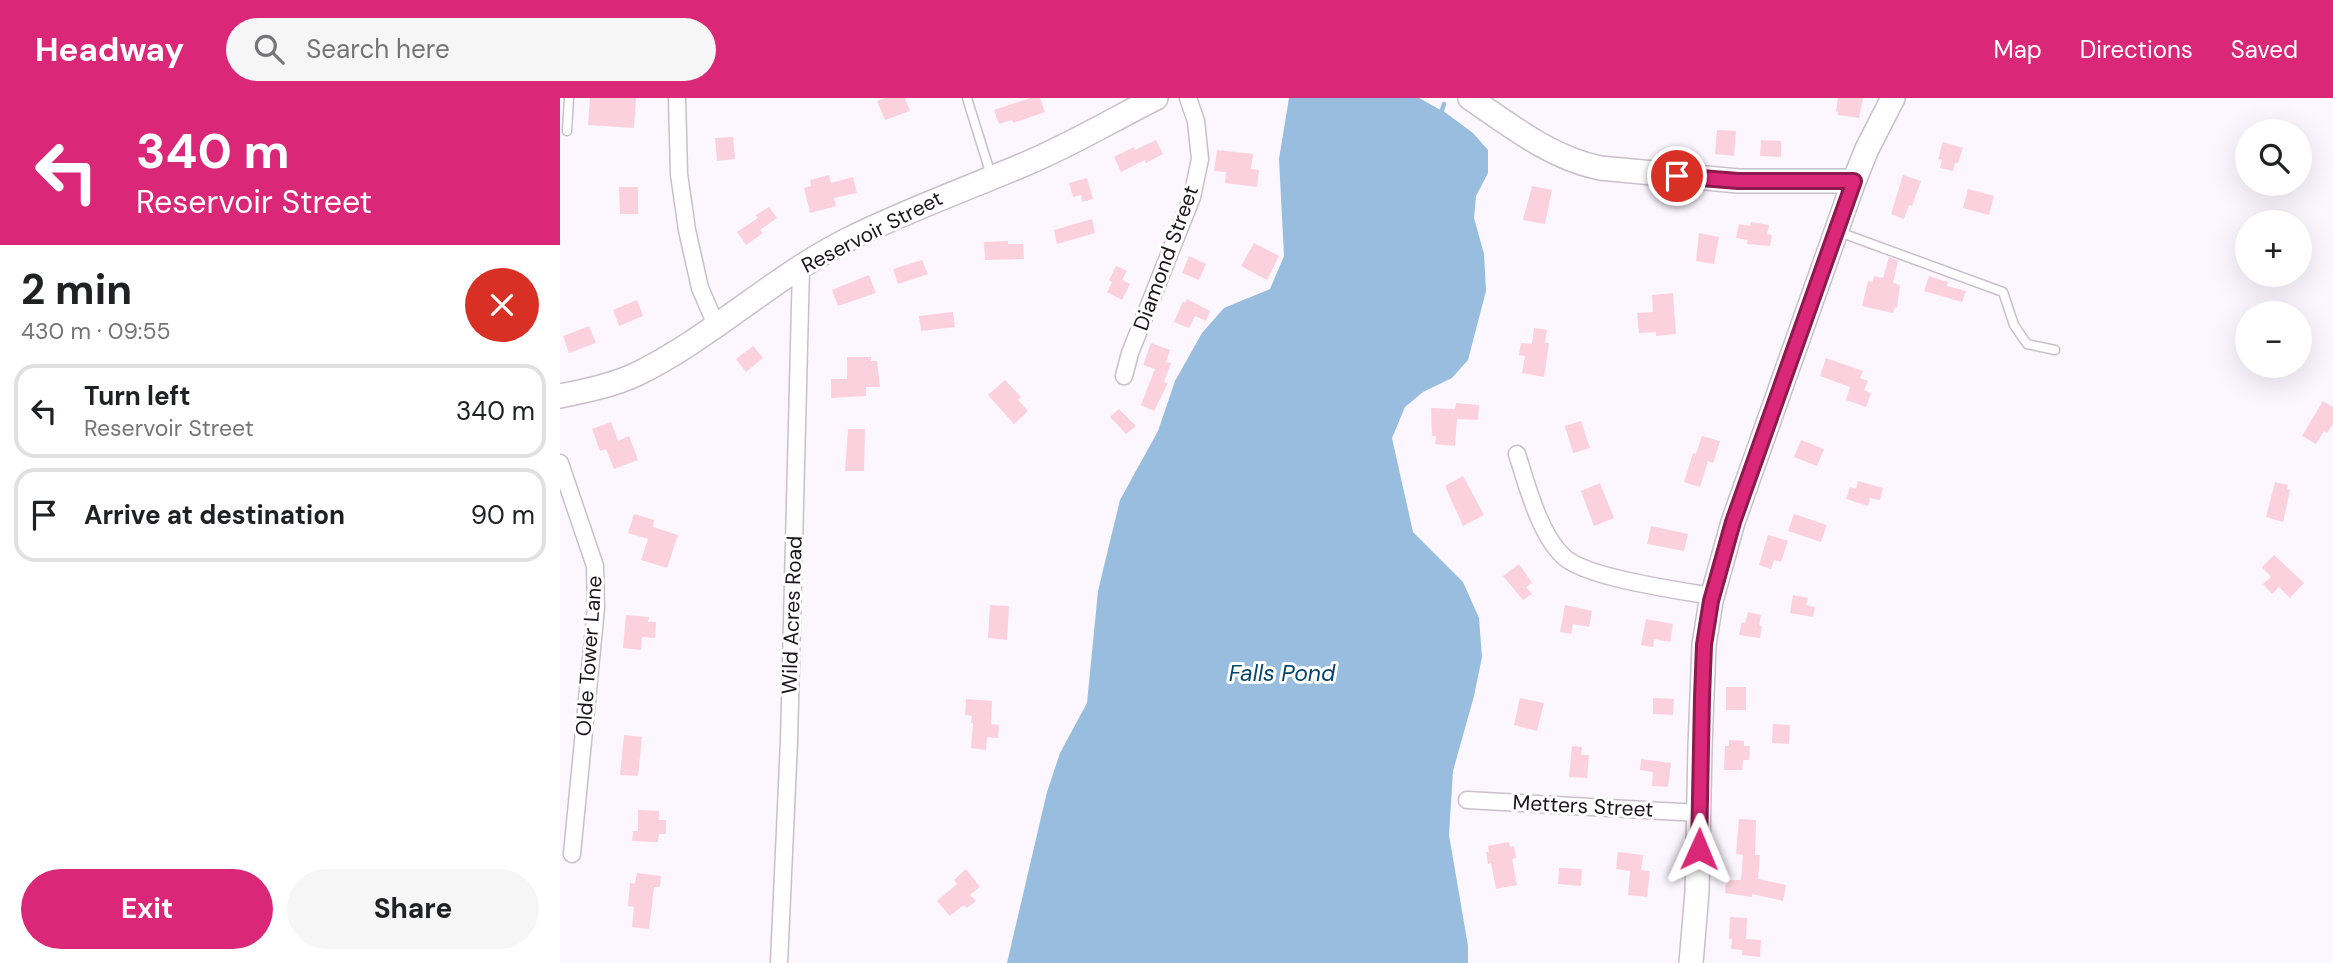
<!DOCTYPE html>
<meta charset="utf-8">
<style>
:root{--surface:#fff;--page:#f6f6f6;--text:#202124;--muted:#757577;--line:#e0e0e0;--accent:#db2777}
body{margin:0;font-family:"DM Sans",sans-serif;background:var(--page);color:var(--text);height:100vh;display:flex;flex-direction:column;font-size:26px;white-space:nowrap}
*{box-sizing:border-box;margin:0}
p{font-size:23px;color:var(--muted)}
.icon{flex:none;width:38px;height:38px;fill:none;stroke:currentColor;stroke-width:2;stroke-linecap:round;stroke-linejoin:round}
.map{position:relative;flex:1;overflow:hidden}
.side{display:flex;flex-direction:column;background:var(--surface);width:560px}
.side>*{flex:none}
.guide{background:#db2777;color:#fff;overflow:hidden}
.controls{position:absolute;left:1675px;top:21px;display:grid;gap:14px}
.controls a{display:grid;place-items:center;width:77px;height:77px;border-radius:50%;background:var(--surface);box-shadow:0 7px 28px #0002;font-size:35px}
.pin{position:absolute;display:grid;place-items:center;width:60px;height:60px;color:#fff;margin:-30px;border:4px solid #fff;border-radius:50%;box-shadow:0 2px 7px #0007}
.me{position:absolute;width:77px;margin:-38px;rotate:1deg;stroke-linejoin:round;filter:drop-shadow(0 0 5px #0008)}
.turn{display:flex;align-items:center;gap:24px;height:147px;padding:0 21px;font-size:32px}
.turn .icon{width:91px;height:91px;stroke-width:2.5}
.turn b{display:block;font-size:49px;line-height:60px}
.round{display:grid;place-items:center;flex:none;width:74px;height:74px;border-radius:37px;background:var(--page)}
.headline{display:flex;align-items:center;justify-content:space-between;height:119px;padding:0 21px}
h1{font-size:42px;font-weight:700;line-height:52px}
.cta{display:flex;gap:14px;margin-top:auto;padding:14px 21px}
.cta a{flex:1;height:80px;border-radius:42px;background:var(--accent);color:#fff;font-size:28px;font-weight:700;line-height:80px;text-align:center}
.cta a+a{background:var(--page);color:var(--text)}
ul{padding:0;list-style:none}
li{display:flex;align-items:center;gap:21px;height:94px;margin:0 14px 10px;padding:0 7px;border:4px solid var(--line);border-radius:21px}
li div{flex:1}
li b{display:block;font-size:26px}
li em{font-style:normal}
header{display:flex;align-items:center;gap:42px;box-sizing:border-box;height:98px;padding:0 35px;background:var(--accent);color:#fff}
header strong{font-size:33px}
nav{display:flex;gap:38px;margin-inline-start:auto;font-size:24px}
.search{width:490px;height:63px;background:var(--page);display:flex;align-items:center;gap:18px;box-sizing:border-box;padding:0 24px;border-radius:38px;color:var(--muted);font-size:26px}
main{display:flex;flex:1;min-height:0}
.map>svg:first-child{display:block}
.water{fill:#98bddf}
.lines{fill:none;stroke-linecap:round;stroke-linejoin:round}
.stream{stroke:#98bddf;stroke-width:4.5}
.building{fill:#fbd1de}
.lane-casing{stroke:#c9bfcb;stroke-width:11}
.street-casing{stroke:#c9bfcb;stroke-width:19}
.secondary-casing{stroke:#c9bfcb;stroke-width:26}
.lane{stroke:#fff;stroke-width:8}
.street{stroke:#fff;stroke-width:16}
.secondary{stroke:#fff;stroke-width:23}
.route-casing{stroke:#8e194d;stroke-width:18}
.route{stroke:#db2777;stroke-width:12}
.labels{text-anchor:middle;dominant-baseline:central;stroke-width:6;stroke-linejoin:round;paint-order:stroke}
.street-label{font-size:21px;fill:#1a161b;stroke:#fff}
.water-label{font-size:23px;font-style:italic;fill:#05446f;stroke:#fff}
</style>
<header>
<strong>Headway</strong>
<div class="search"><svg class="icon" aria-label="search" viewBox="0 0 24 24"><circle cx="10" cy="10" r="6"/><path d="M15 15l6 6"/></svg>Search here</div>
<nav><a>Map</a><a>Directions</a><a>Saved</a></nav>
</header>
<main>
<section class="side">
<div class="guide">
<div class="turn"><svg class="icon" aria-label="left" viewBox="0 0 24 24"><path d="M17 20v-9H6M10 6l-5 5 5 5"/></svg><div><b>340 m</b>Reservoir Street</div></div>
</div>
<div class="headline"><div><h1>2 min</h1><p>430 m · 09:55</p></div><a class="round" style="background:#d93025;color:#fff"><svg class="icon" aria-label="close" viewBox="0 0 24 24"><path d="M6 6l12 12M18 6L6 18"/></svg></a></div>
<ul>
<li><svg class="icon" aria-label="left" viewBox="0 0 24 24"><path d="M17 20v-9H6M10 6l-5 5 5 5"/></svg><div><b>Turn left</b><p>Reservoir Street</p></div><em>340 m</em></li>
<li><svg class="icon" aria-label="arrive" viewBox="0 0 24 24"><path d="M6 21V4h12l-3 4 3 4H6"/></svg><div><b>Arrive at destination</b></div><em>90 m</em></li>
</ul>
<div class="cta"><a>Exit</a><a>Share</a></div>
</section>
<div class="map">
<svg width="1773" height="865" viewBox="0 0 1773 865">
<rect width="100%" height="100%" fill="#fcf6fe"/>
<!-- water -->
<path class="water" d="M 729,0 L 859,0 L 886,15 L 913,35 L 928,52 L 928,75 L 916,98 L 914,120 L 924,156 L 926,193 L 908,262 L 892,280 L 863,294 L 845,309 L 832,340 L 853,434 L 903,484 L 919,520 L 922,559 L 914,598 L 893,673 L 889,737 L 908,848 L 908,865 L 447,865 L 487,694 L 500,655 L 527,605 L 538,493 L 560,402 L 598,333 L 615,283 L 642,235 L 664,210 L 710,191 L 724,158 L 719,61 Z"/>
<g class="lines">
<!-- stream -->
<path class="stream" d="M 880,18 L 884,6"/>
</g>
<!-- building -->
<path class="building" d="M 30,0 L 76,0 L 74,30 L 28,27 Z
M 325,0 L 345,0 L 350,13 L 325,22 L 317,3 Z
M 470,0 L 480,0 L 485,14 L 453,25 L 452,22 L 439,26 L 434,12 Z
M 1278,0 L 1303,0 L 1299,20 L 1278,17 L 1278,14 L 1276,13 Z
M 1157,32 L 1176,33 L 1174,58 L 1155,56 Z
M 173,39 L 175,61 L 157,63 L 155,40 Z
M 596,42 L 603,56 L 586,65 L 585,62 L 561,74 L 554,59 L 574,49 L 575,52 Z
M 1201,42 L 1221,43 L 1221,59 L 1200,58 Z
M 1383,44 L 1403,50 L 1398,65 L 1395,65 L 1393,73 L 1380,70 L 1382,62 L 1378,61 Z
M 657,52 L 693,56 L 691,71 L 699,72 L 697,89 L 665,85 L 666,74 L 654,73 Z
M 269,77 L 271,85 L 293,79 L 297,95 L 274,100 L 276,108 L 250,115 L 244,90 L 251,88 L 250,82 Z
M 1343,77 L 1361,83 L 1352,108 L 1349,107 L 1344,121 L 1331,116 Z
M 527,80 L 533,101 L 522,104 L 521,97 L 513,99 L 509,85 Z
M 972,88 L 992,92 L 985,126 L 963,122 Z
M 59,89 L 78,89 L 78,116 L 60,116 Z
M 1408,91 L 1434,98 L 1429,117 L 1403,110 Z
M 209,109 L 217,120 L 200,132 L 203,135 L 186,147 L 177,134 L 198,120 L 196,117 Z
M 532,121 L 535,135 L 497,146 L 494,132 Z
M 1191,124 L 1209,127 L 1207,136 L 1212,137 L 1210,148 L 1187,146 L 1188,142 L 1176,140 L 1179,126 L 1190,128 Z
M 1139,135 L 1159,139 L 1154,166 L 1136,163 Z
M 448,143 L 448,146 L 463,146 L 464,161 L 425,162 L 424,144 Z
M 694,145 L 719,158 L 707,182 L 681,168 Z
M 629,158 L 646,166 L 639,182 L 622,175 Z
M 1329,159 L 1338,163 L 1333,185 L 1340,187 L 1337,210 L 1335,209 L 1333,215 L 1302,208 L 1308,183 L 1313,184 L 1314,178 L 1323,180 Z
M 362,162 L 368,176 L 338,186 L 333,171 Z
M 556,168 L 567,173 L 562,182 L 570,186 L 562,202 L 547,194 L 552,184 L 549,182 Z
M 309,177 L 316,195 L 278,208 L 272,192 Z
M 1369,178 L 1388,184 L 1387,188 L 1406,193 L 1402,204 L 1364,193 Z
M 1113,195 L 1116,236 L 1096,238 L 1096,234 L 1079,235 L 1077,215 L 1093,214 L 1092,197 Z
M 627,201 L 650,213 L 646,223 L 635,218 L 629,230 L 614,224 L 623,203 L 625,205 Z
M 77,202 L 83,218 L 59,228 L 53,212 Z
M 393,214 L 395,229 L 361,233 L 359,218 Z
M 29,228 L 36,245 L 9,255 L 3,238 Z
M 974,230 L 987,232 L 985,245 L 989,245 L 984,279 L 962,275 L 965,258 L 959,257 L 961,245 L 972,246 Z
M 591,245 L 610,252 L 606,264 L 611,265 L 604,284 L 608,285 L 594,313 L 581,307 L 595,271 L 583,267 Z
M 193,248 L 203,260 L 186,274 L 176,261 Z
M 287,259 L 311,259 L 311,263 L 317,263 L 320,289 L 306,289 L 306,298 L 271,300 L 271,281 L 287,281 Z
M 1266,260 L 1303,273 L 1300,280 L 1308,283 L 1304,292 L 1311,295 L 1306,309 L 1286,302 L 1290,289 L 1260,278 Z
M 445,282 L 461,299 L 458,302 L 468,313 L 454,326 L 428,297 Z
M 1763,303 L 1773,309 L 1773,326 L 1767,335 L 1764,333 L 1756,346 L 1742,338 Z
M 896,305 L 919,307 L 918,322 L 897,321 L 895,348 L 875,346 L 876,338 L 872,338 L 871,310 L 895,311 Z
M 559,311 L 576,328 L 566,336 L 550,319 Z
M 1021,323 L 1030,350 L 1013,355 L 1005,328 Z
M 51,324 L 58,343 L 69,338 L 78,362 L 54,371 L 46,351 L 40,353 L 32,331 Z
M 288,331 L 305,331 L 304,373 L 285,373 Z
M 1142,338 L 1160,343 L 1153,365 L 1148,363 L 1140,389 L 1124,384 L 1133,355 L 1136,356 Z
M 1241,342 L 1264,351 L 1257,368 L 1234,359 Z
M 903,378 L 924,417 L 903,428 L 885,388 Z
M 1298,383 L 1323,390 L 1320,402 L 1310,400 L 1308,408 L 1286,401 L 1290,389 L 1296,391 Z
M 1715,384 L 1728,387 L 1727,391 L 1730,392 L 1723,424 L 1706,419 Z
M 1040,385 L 1054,420 L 1034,428 L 1021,393 Z
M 74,416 L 94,422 L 93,429 L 118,437 L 107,470 L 81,462 L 88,441 L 68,435 Z
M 1234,416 L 1267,427 L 1261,444 L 1228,433 Z
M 1091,428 L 1128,436 L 1124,453 L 1087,446 Z
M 1208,437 L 1228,443 L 1221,464 L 1214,462 L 1211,471 L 1199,467 Z
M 1714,457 L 1744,485 L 1730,500 L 1719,489 L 1712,496 L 1703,486 L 1711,479 L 1702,469 Z
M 959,466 L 972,485 L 966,489 L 972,496 L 963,502 L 943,478 Z
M 1233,497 L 1248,500 L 1246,507 L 1255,509 L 1253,519 L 1230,515 Z
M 430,507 L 449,508 L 447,542 L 428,540 Z
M 1005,507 L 1032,513 L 1029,529 L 1013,526 L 1011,536 L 1000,534 Z
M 1188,514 L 1201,517 L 1199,528 L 1202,528 L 1200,540 L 1179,537 L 1182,524 L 1185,525 Z
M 66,517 L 89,519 L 88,524 L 96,524 L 95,540 L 82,539 L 81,552 L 63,550 Z
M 1086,521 L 1113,526 L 1110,544 L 1094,541 L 1093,549 L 1081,547 Z
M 1166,589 L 1186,589 L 1186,612 L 1166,612 Z
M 960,600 L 984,605 L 977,633 L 954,627 Z
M 1093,600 L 1114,601 L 1113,617 L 1093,616 Z
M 406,601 L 432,603 L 431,626 L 439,627 L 438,640 L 427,639 L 426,652 L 411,650 L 413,625 L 411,625 L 412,618 L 405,617 Z
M 1213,626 L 1230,627 L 1229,646 L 1212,645 Z
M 64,637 L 82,639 L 78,678 L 60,677 Z
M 1169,642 L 1184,643 L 1184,648 L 1190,648 L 1189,662 L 1183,662 L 1182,672 L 1164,672 L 1165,648 L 1169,648 Z
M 1012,648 L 1022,649 L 1021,657 L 1029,657 L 1027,680 L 1009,679 Z
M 1081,661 L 1111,665 L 1108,689 L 1092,688 L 1093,674 L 1080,672 Z
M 78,712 L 99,713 L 99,722 L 106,722 L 106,736 L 99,736 L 98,744 L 72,743 L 73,733 L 78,733 Z
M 1179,721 L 1196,722 L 1195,757 L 1200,757 L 1198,781 L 1226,787 L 1223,803 L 1192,796 L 1192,799 L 1165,795 L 1166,782 L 1181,782 L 1183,757 L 1176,756 Z
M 949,744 L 950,749 L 954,748 L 956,760 L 952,761 L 957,787 L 936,791 L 931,765 L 928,766 L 926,754 L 929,754 L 928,748 Z
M 1058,754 L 1083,757 L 1081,772 L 1090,773 L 1087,799 L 1068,797 L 1070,773 L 1056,771 Z
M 999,770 L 1022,771 L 1021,788 L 998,786 Z
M 406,771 L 420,789 L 410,797 L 416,803 L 407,810 L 404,807 L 390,818 L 377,803 L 397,786 L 394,782 Z
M 77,775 L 101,778 L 100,789 L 94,789 L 89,831 L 72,829 L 74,809 L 68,808 L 70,785 L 75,786 Z
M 1170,819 L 1187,820 L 1186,841 L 1201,842 L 1200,859 L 1182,857 L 1182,852 L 1171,851 L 1172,841 L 1169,841 Z"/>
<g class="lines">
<defs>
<path id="lane" d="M 407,0 L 431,77
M 7,33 L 9,0
M 1279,134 L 1443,194 L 1454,227 L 1467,246 L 1495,252"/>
<path id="street" d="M 117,0 L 119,76 L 127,132 L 140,190 L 156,227
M 564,278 L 570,255 L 632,99 L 640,61 L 636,23 L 628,0
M 957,356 C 967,387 979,435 1003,458 C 1025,480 1118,492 1152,498
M 0,365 L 35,468 L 36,510 L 12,756
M 907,702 L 1139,715
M 219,865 L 229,643 L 241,169"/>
<path id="secondary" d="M 910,0 C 951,28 991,60 1040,70 L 1178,83 L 1294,83
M 0,298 C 25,293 54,287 77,276 C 152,239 212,180 287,142 C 343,114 401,93 458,69 C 506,50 550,23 596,0
M 1131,865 L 1137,794 L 1140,648 L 1144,547 L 1151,503 L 1173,424 L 1294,83 L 1307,51 L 1333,0"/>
</defs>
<!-- lane casing -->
<use href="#lane" class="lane-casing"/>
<!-- street casing -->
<use href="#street" class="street-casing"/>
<!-- secondary casing -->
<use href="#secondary" class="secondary-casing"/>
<!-- lane -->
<use href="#lane" class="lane"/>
<!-- street -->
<use href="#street" class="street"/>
<!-- secondary -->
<use href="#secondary" class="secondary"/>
</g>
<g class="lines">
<defs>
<path id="route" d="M 1117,78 L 1178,83 L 1294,83 L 1173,424 L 1151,503 L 1144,547 L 1142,600 L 1139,751"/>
</defs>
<!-- route casing -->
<use href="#route" class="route-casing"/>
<!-- route -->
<use href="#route" class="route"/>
</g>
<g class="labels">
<!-- street labels -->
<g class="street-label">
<text transform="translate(312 134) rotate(-27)">Reservoir Street</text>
<text transform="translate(606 160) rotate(-70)">Diamond Street</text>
<text transform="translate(232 517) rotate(-88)">Wild Acres Road</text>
<text transform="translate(29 558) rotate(-86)">Olde Tower Lane</text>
<text transform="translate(1023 708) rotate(3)">Metters Street</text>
</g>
<!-- water labels -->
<g class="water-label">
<text x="722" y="575">Falls Pond</text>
</g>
</g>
</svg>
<div class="controls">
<a><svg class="icon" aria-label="search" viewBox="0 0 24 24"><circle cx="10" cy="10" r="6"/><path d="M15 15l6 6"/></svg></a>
<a>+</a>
<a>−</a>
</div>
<div class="pin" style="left:1117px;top:78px;background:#d93025"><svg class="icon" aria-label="arrive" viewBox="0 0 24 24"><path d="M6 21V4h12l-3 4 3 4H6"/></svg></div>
<svg class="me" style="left:1139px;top:751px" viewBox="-20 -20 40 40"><path d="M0-17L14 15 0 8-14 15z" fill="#db2777" stroke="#fff" stroke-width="4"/></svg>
</div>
</main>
